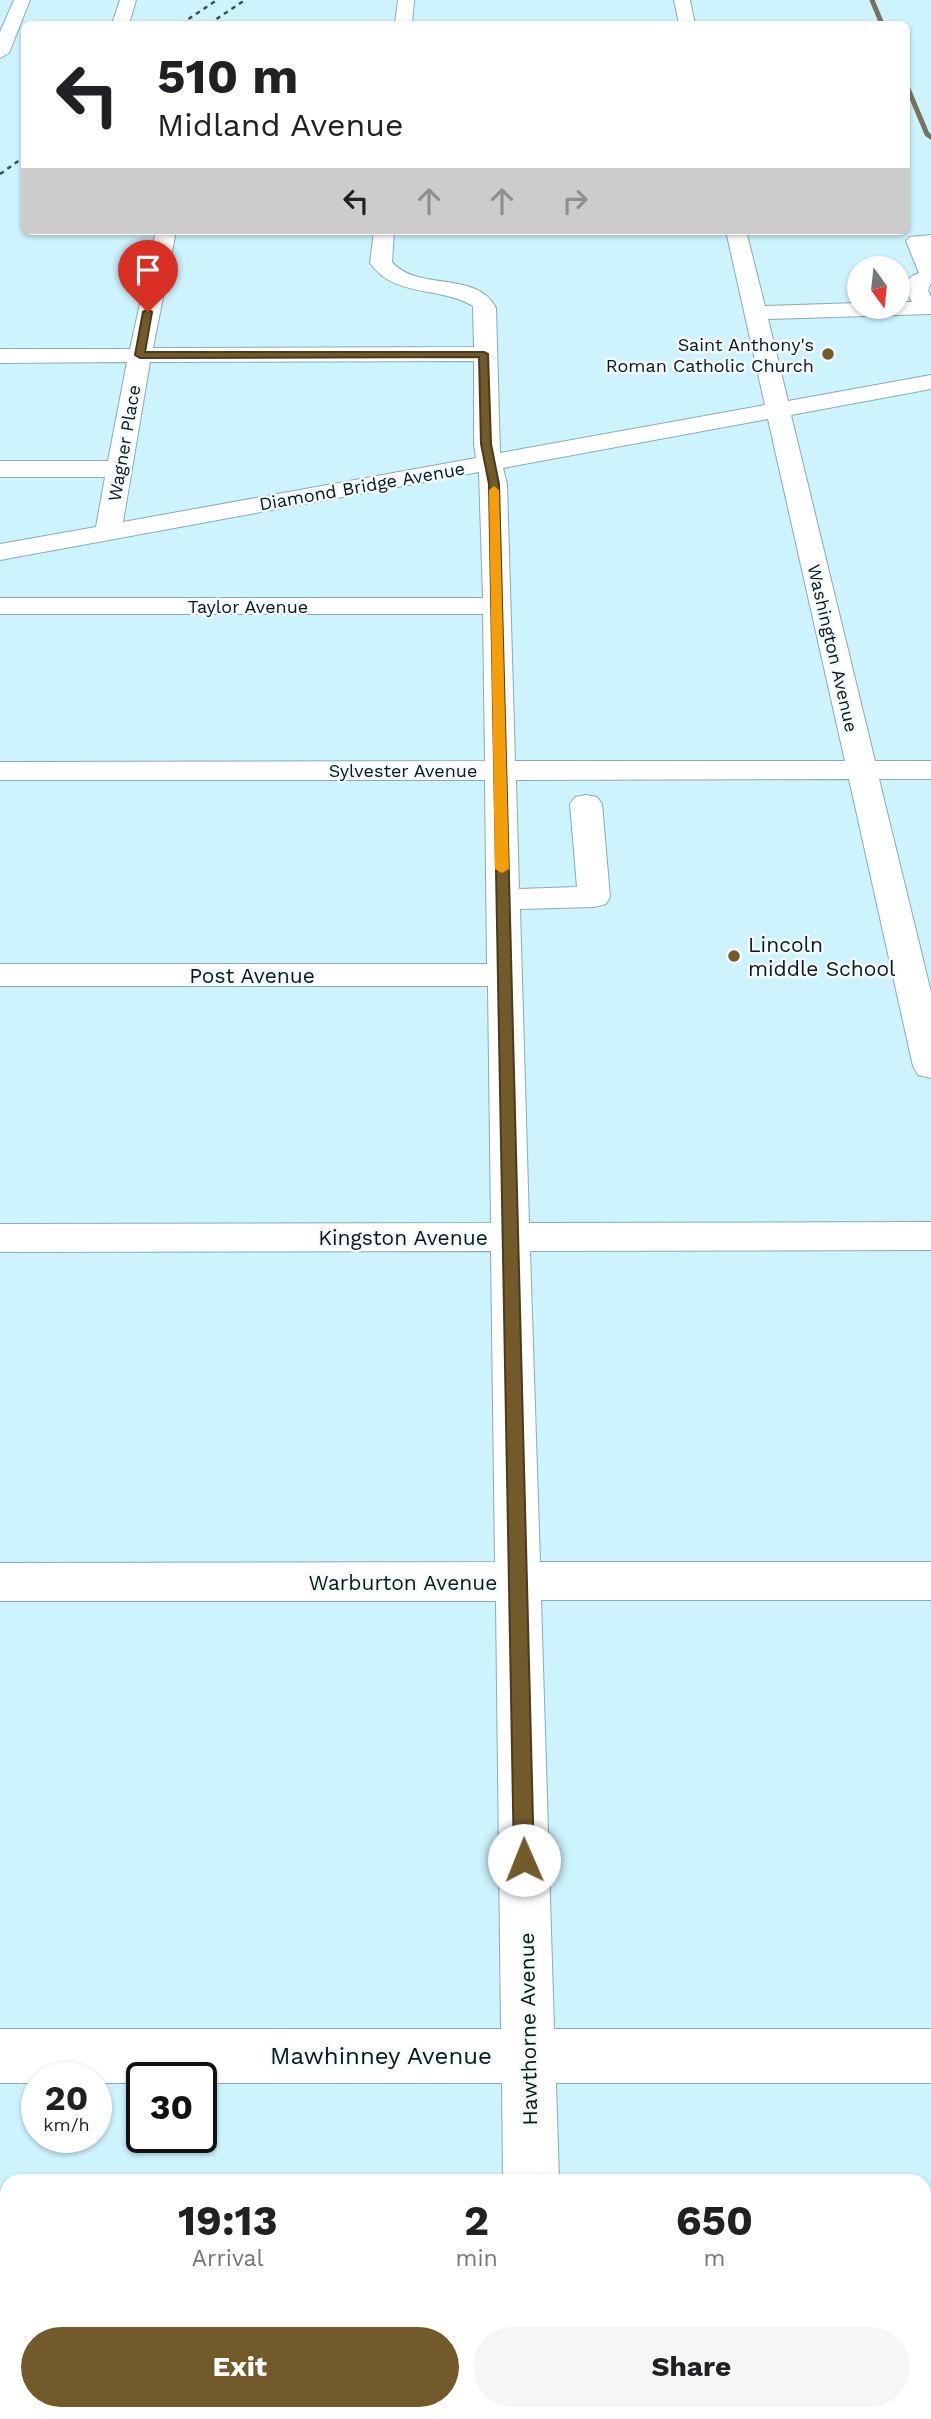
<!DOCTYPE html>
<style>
:root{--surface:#fff;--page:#f6f6f6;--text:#202124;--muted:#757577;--accent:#735a2b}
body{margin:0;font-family:"Work Sans",sans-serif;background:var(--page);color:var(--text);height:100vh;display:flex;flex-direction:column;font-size:26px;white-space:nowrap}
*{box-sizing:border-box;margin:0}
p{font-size:23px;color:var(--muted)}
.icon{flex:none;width:38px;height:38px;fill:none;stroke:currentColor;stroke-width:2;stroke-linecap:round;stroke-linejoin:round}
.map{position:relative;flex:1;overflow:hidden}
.details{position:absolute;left:0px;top:2174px;width:931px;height:247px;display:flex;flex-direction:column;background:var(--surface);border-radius:21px 21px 0 0;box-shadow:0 2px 5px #0004}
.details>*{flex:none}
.guide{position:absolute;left:21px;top:21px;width:889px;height:214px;border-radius:10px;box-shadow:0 2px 5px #0004;background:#fff;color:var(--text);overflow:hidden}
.needle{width:46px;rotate:165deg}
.buttons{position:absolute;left:847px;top:256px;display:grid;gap:14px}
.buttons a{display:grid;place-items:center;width:63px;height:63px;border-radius:50%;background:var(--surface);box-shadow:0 2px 5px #0004;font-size:35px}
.speed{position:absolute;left:21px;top:2062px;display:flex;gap:14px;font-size:35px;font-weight:700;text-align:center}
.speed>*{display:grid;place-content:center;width:91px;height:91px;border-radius:50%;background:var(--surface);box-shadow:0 2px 5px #0004;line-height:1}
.speed small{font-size:18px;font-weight:400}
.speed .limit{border:4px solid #111;border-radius:10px;background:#fff;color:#111}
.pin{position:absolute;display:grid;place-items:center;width:60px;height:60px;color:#fff;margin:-72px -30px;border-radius:50% 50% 50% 0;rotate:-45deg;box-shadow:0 0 7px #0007}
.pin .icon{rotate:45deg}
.me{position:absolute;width:77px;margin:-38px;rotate:359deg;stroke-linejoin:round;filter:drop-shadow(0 0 5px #0008)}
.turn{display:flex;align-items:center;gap:24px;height:147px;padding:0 21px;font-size:32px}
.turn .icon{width:91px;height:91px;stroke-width:2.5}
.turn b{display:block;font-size:49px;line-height:60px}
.lanes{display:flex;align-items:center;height:66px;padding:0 21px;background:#0003;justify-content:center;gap:35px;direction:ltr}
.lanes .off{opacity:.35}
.eta{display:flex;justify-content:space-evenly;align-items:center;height:119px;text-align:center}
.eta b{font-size:42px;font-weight:700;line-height:49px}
.button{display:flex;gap:14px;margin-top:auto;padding:14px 21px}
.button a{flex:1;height:80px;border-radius:42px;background:var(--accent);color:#fff;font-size:28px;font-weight:700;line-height:80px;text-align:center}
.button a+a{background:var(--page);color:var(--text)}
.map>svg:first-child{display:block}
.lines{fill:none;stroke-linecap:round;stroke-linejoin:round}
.stream{stroke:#79725f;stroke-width:5}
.minor-casing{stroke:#88acb6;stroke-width:2}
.minor{fill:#fff;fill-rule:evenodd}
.rail{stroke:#3a4d53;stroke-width:2.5;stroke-dasharray:4.5 4.5;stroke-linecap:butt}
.route{fill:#735a2b;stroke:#4b3a1c;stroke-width:2}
.slow{fill:#f59e0b}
.poi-dot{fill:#735a2b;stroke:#f3fafc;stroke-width:2.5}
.labels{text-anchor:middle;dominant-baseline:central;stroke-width:5;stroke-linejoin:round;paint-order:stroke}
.far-poi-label{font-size:18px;fill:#0a181c;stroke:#f3fafc;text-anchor:end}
.far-street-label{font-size:18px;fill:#0a181c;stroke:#f3fafc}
.poi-label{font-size:21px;fill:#0a181c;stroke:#f3fafc;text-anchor:start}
.street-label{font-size:21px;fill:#0a181c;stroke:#f3fafc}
.near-street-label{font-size:24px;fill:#0a181c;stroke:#f3fafc}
</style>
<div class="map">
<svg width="931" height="2419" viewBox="0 0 931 2419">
<rect width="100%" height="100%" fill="#cdf3fe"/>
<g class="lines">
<!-- stream -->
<path class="stream" d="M 872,0 L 882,24
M 906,84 L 927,134 L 931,137"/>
<defs>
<path id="minor" d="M 14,0 L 30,0 L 9,53 L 0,58 L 0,32 Z
M 120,0 L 136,0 L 129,24 L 112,24 Z
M 398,0 L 414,0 L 412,24 L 395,24 Z
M 674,0 L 690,0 L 695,24 L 679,24 Z
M 156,231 L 176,231 L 153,348 L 474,347 L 473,306 C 440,286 394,298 370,263 L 374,231 L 394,231 L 392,262 C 418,292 477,270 496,308 L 500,453 L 765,405 L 726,231 L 746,231 L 765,306 L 859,303 L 859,306 L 898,306 L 898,302 L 912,302 C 905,289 903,278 919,273 L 906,241 L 910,237 L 931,235 L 931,283 L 928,291 L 931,296 L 931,314 L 768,319 L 788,401 L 931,375 L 931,389 L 791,415 L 875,761 L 931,761 L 931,779 L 879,779 L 931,992 L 931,1078 L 918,1075 L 913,1066 L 849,779 L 516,780 L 519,889 L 577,887 L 570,804 L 575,797 L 586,795 L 597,797 L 602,804 L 610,897 L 606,904 L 594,907 L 520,909 L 529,1223 L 931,1222 L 931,1250 L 530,1251 L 540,1562 L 931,1562 L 931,1600 L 541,1600 L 554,2029 L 931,2029 L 931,2083 L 556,2083 L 559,2180 L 503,2180 L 502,2083 L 201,2083 L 201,2077 L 142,2077 L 142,2083 L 96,2083 L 96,2077 L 37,2077 L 37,2083 L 0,2083 L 0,2029 L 501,2029 L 496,1601 L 0,1601 L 0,1563 L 495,1562 L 491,1251 L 0,1252 L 0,1224 L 491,1223 L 488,986 L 0,986 L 0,964 L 487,964 L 485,780 L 0,780 L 0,762 L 485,761 L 483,614 L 0,614 L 0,598 L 483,598 L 479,472 L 0,560 L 0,544 L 96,527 L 105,477 L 0,477 L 0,461 L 108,461 L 127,362 L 0,363 L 0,349 L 130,349 ZM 474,361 L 474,444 L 476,458 L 123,522 L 150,362 ZM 768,419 L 845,761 L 515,761 L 507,484 L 503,468 Z
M 506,2413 L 566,2413 L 566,2419 L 506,2419 Z"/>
</defs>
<!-- minor casing -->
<use href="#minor" class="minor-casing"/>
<!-- minor -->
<use href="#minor" class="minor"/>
<!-- rail -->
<path class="rail" d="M 181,24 L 217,0
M 209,24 L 245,0
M 0,174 L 24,157"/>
</g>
<!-- route -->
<path class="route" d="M 148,309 L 152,312 L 145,352 L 484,352 L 488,354 L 491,444 L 499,484 L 534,1860 L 531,1867 L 524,1870 L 517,1867 L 514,1860 L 489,484 L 481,444 L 479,357 L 140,358 L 135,355 L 143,312 Z"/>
<!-- slow -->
<path class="slow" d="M 494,486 L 499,490 L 509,869 L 502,873 L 495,869 L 489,490 Z"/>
<!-- markers -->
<g class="poi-dot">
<circle cx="828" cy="354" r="7"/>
<circle cx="734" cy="956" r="7"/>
</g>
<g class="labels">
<!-- far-poi labels -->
<g class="far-poi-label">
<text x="814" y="344">Saint Anthony's<tspan x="814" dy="21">Roman Catholic Church</tspan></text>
</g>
<!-- far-street labels -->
<g class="far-street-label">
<text transform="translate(124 443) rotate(-80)">Wagner Place</text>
<text transform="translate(362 486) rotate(-10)">Diamond Bridge Avenue</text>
<text x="248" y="606">Taylor Avenue</text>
<text transform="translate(833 648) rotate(77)">Washington Avenue</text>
<text x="403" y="770">Sylvester Avenue</text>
</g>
<!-- poi labels -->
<g class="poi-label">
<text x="748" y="944">Lincoln<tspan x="748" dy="24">middle School</tspan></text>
</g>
<!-- street labels -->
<g class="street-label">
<text x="252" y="975">Post Avenue</text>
<text x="403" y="1237">Kingston Avenue</text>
<text x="403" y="1582">Warburton Avenue</text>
<text transform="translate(528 2029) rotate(-91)">Hawthorne Avenue</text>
</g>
<!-- near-street labels -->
<g class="near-street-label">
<text x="381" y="2056">Mawhinney Avenue</text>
</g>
</g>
</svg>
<div class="buttons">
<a><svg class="needle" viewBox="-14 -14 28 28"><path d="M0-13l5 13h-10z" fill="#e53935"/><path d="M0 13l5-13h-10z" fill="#757577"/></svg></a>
</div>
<div class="speed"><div>20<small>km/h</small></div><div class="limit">30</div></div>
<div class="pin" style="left:148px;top:312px;background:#d93025"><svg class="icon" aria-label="arrive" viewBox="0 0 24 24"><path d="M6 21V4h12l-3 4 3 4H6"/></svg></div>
<svg class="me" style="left:524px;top:1860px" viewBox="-20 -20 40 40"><circle r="19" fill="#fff"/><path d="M0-13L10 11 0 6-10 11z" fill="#735a2b"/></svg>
<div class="guide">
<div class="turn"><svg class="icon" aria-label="left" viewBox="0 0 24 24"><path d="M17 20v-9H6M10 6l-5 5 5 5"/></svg><div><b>510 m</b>Midland Avenue</div></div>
<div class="lanes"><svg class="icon" aria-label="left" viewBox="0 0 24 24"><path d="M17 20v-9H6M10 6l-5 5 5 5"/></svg><svg class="icon off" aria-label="ahead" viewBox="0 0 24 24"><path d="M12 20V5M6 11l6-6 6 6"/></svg><svg class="icon off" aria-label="ahead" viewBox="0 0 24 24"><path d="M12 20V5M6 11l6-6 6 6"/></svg><svg class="icon off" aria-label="right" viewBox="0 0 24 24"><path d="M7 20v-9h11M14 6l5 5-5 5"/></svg></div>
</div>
<section class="details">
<div class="eta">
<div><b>19:13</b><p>Arrival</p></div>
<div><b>2</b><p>min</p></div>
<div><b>650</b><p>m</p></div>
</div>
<div class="button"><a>Exit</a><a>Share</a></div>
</section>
</div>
